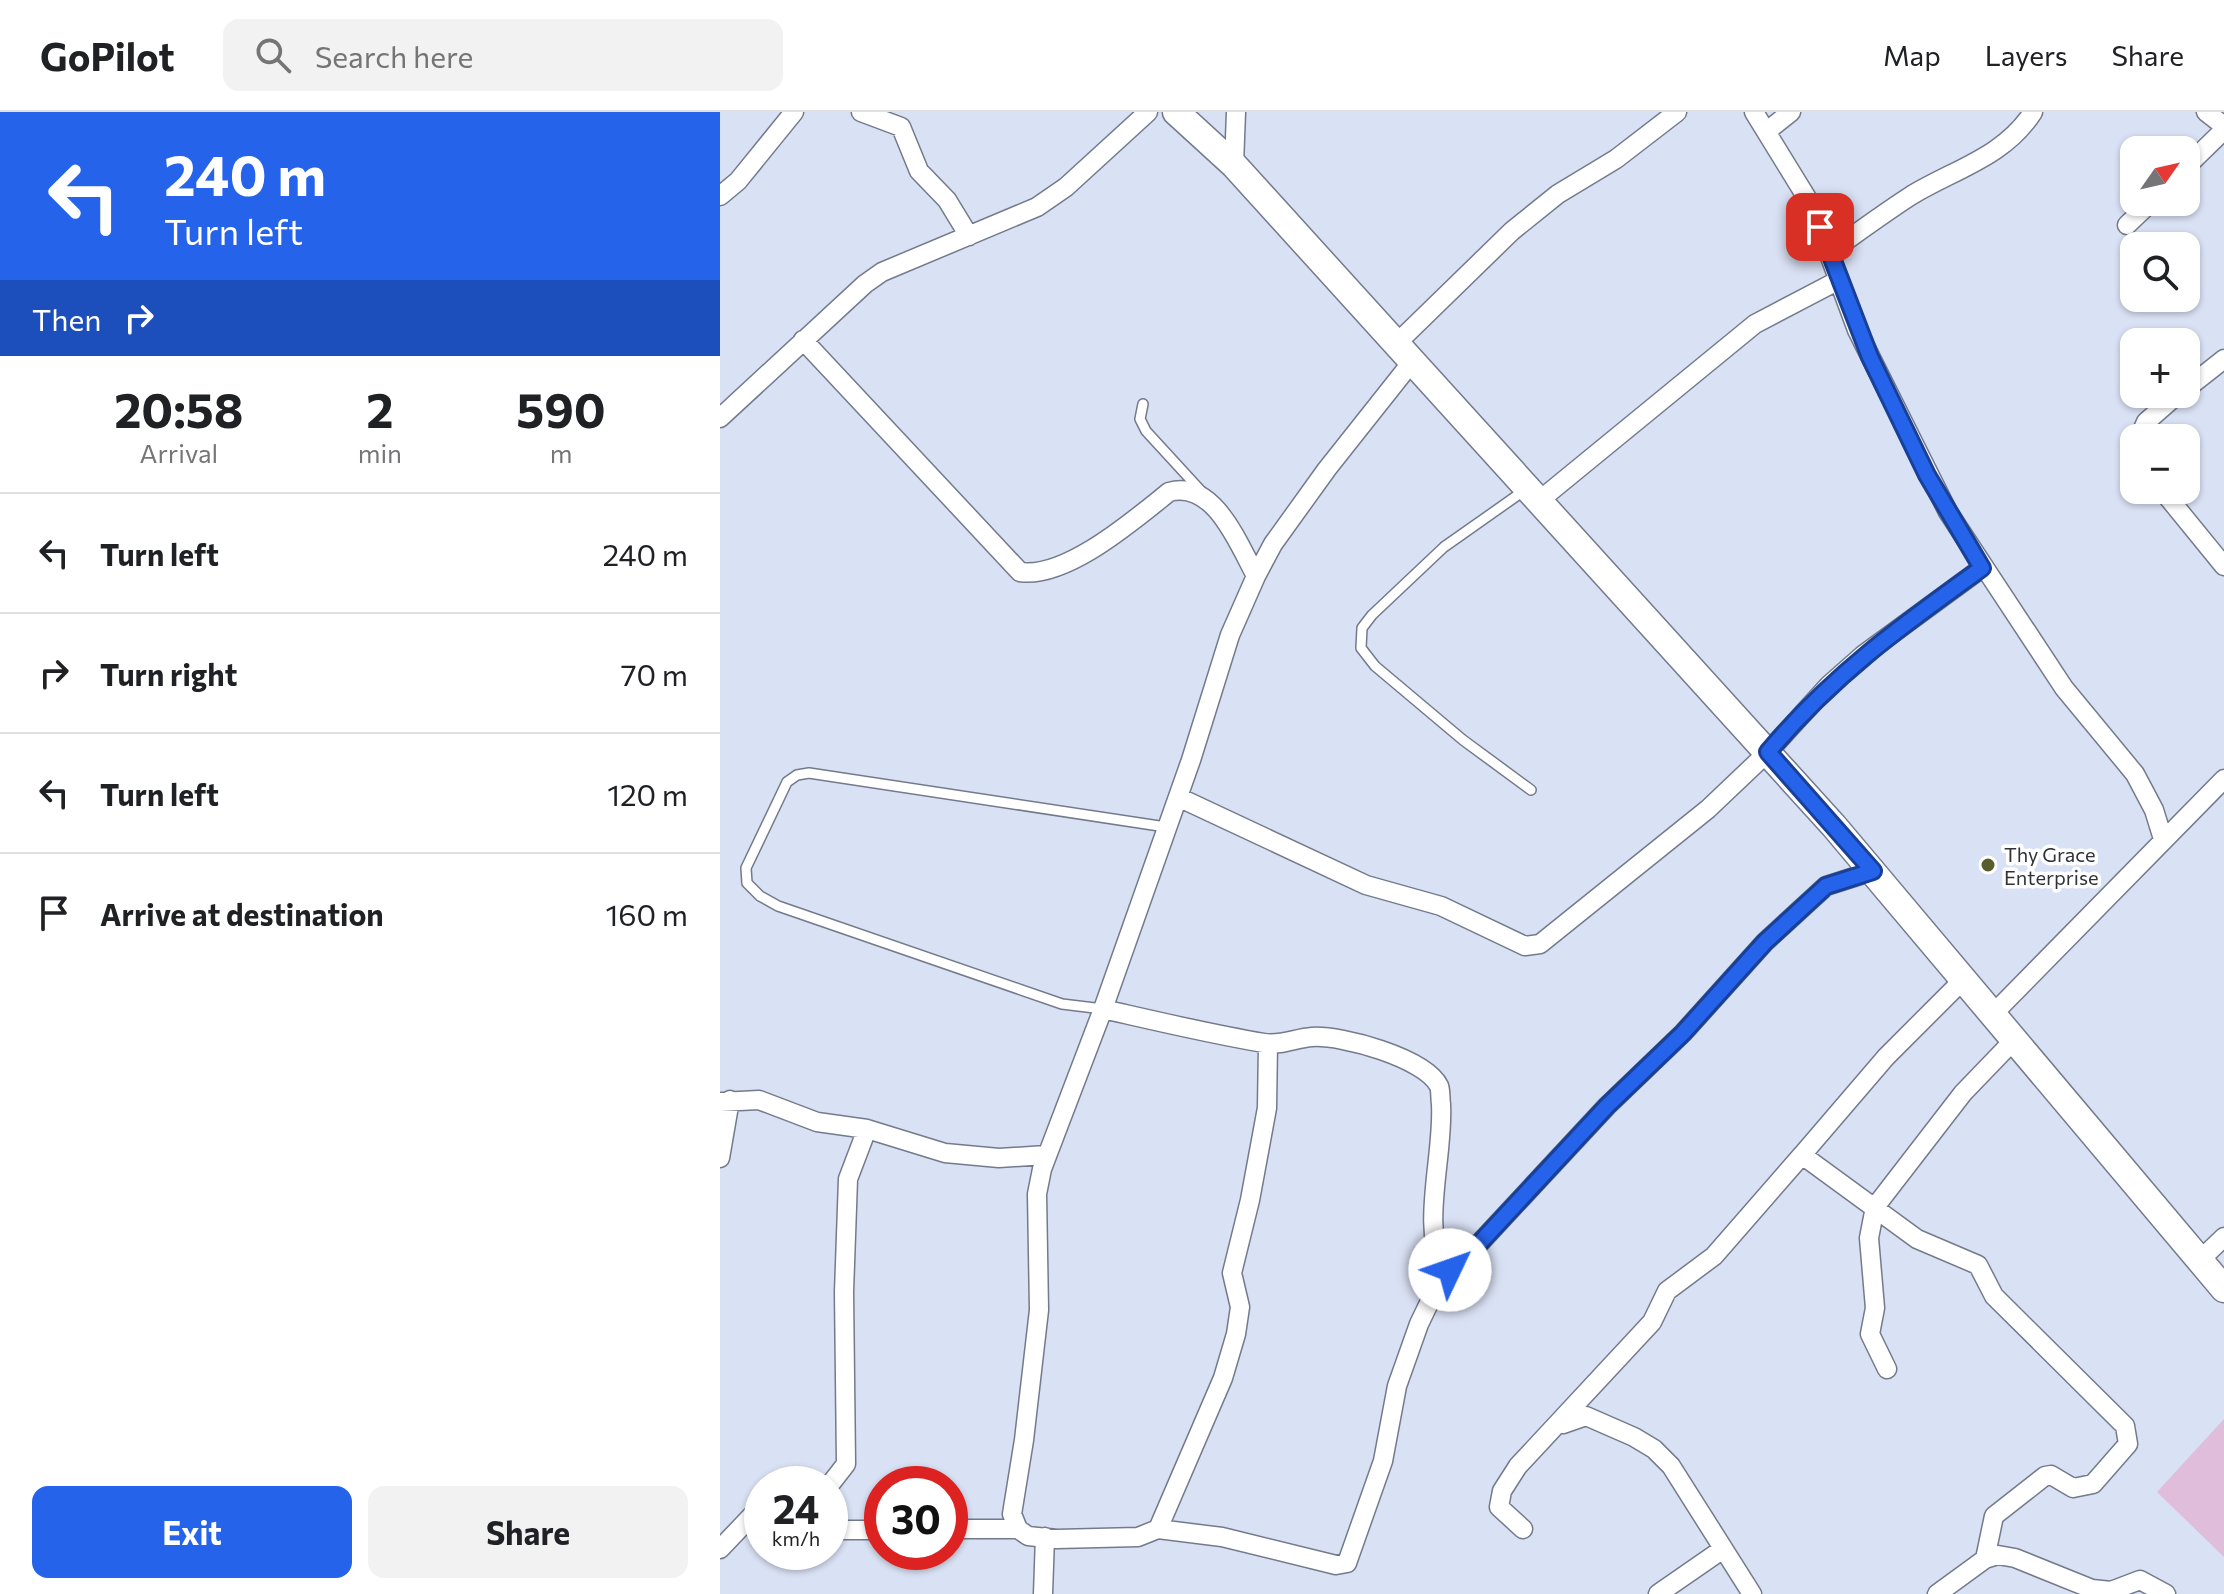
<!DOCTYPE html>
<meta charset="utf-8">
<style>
:root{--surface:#fff;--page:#f2f2f2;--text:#202124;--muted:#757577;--line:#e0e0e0;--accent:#2563eb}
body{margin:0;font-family:Commissioner,sans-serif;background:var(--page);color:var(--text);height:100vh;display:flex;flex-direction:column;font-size:30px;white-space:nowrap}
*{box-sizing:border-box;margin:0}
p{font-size:26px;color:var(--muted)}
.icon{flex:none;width:44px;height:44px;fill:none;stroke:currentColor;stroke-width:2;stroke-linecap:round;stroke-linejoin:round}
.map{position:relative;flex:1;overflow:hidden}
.panel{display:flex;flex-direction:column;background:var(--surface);width:720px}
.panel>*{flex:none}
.guide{background:#2563eb;color:#fff;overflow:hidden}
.needle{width:52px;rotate:56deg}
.controls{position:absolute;left:1400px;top:24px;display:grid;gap:16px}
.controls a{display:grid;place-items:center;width:80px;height:80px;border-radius:16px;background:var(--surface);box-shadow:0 2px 6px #0004;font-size:40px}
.speed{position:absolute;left:24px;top:1354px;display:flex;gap:16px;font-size:40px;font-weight:700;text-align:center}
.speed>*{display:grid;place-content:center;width:104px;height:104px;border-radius:50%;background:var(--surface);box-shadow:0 2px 6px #0004;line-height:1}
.speed small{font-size:20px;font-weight:400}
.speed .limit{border:12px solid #d22;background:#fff;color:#111}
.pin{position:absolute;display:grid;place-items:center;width:68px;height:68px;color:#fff;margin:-34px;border-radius:16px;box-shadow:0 4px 12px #0006}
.me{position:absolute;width:88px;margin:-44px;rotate:48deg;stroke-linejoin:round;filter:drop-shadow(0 0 6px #0008)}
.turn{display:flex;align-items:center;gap:28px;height:168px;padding:0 32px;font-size:36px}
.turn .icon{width:104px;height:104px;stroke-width:2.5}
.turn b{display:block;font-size:56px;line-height:68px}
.then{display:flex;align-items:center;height:76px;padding:0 32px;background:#0003;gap:16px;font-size:30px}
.eta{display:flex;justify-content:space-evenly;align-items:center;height:136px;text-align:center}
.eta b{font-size:48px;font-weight:700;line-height:56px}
.action{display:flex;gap:16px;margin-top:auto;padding:16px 32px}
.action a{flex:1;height:92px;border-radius:16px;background:var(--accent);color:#fff;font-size:32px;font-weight:700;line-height:92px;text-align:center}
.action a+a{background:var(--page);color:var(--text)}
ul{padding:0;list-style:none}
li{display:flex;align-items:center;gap:24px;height:120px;padding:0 32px;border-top:2px solid var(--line)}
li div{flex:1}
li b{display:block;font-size:30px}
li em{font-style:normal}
header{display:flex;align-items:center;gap:48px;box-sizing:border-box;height:112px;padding:0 40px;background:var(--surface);border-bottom:2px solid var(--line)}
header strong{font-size:38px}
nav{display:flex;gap:44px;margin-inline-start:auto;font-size:28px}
.search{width:560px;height:72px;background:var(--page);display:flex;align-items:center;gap:20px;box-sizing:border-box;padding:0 28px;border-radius:16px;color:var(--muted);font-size:30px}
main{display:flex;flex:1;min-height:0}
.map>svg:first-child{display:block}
.green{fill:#dfbddb}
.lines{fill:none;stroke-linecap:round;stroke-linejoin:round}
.lane-casing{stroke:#737a8b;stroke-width:12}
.street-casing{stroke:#737a8b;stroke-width:21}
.secondary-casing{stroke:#737a8b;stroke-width:29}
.lane{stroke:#fff;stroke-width:9}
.street{stroke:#fff;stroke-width:18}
.secondary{stroke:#fff;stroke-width:26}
.route-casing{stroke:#184099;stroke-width:20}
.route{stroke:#2563eb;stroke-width:14}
.poi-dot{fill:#575d2c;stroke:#fff;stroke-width:3}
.labels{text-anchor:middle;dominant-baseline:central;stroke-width:7;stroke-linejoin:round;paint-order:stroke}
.poi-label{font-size:20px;fill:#2f3239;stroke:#fff;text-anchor:start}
</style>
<header>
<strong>GoPilot</strong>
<div class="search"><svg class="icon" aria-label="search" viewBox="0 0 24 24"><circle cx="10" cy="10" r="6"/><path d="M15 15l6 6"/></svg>Search here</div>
<nav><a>Map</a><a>Layers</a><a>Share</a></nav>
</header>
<main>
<section class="panel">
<div class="guide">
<div class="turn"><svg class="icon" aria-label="left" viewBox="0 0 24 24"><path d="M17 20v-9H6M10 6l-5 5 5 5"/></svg><div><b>240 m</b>Turn left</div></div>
<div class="then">Then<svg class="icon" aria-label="right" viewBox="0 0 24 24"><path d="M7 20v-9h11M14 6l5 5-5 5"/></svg></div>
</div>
<div class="eta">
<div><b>20:58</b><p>Arrival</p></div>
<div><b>2</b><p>min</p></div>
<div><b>590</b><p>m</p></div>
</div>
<ul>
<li><svg class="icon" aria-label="left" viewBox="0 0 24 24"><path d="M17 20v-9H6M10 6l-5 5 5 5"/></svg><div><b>Turn left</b></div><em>240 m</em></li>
<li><svg class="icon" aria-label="right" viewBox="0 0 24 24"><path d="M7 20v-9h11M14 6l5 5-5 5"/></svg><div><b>Turn right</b></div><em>70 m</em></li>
<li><svg class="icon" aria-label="left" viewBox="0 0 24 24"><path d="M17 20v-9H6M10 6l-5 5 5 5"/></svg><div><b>Turn left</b></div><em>120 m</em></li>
<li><svg class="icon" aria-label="arrive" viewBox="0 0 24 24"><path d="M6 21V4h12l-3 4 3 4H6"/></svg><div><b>Arrive at destination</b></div><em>160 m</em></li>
</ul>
<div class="action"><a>Exit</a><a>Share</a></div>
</section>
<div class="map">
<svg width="1504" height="1482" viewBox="0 0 1504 1482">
<rect width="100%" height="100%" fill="#d9e1f4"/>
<!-- green -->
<path class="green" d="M 1504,1307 L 1504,1445 L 1437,1380 Z"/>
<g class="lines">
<defs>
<path id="lane" d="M 423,292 L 420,307 L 426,319 L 482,380
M 805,378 L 724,435 L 652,503 L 642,516 L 641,536 L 655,554 L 743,628 L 811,678
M 383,897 L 342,892 L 58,794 L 40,784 L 27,771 L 26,756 L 67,670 L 77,663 L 89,661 L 446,715"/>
<path id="street" d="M 141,0 L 181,15 L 199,59 L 227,88 L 249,124
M 1034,0 L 1090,91 L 1137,218 L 1228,400 L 1344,576 L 1415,662 L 1434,698 L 1443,727
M 1486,0 L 1504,14
M 1047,19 L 1071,0
M 514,53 L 516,0
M 1466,55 L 1504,18
M 0,84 L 18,69 L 74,0
M 1407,113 L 1431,90
M 1110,140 C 1137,121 1164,101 1192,83 C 1235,57 1284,45 1313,0
M 83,228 L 300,460 C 346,467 414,408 449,380 C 494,367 519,433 536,464
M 675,233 L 792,119 L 838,82 L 896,47 L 957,0
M 1466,277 L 1504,247
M 0,306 L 145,172 L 162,160 L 317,95 L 346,75 L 428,0
M 1419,326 L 1426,310 L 1458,282
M 1442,378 L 1504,454
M 820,388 L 1035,212 L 1119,168
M 458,685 L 646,773 L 721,794 L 805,834 L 820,832 L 988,697 L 1048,640 L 1109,573 L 1143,543 L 1262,456
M 383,897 C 436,909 490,922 544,931 C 561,934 576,926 592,925 C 622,923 705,946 719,974 C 721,979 720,987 721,992 C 724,1045 700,1114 724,1160 L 755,1136 L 887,994 L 963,921 L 1045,830 L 1106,774 L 1153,759
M 1273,902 L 1504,667
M 548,932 L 547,996 L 530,1088 L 512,1161 L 520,1195 L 516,1222 L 503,1266 L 438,1417 L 418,1425 L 337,1427 L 308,1424 L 298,1417 L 292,1402 L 304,1328 L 319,1198 L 317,1082 L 322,1057 L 383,897 L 471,648 L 510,523 L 536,464 L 553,432 L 607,357 L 691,251
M 0,990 L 39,988 L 97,1010 L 147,1017 L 225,1041 L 279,1046 L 326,1043
M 1082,1043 L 1166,945 L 1244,867
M 0,1046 L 10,988
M 1480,1148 L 1504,1125
M 1167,1257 L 1150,1222 L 1155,1196 L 1149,1126 L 1155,1095 L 1243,981 L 1295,927
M 843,1312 L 866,1304 L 914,1325 L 934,1337 L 951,1354 L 1032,1482
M 106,1372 L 112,1370 L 126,1352 L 124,1180 L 128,1067 L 147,1017
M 230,1417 L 298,1417
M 438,1417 L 502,1425 L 616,1453 L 627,1451 L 663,1349 L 677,1274 L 699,1212 L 724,1160
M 803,1417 L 779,1395 L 782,1379 L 798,1354 L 932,1210 L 947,1179 L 994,1144 L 1082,1043 L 1197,1127 L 1258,1153 L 1274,1184 L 1405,1314 L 1408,1332 L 1373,1372 L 1353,1376 L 1331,1363 L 1325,1364 L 1274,1404 L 1265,1447
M 110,1418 L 162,1418
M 0,1437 L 42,1393
M 323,1482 L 325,1425
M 938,1482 L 1003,1437
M 1217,1482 L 1265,1447 L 1278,1443 L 1295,1446 L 1372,1477 L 1391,1479 L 1420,1468 L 1446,1482"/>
<path id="secondary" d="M 456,0 L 514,53 L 1114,714 L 1504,1177"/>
</defs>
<!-- lane casing -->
<use href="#lane" class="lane-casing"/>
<!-- street casing -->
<use href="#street" class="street-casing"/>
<!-- secondary casing -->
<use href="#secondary" class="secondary-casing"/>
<!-- lane -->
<use href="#lane" class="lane"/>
<!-- street -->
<use href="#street" class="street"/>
<!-- secondary -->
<use href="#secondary" class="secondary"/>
</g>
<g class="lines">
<defs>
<path id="route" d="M 730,1158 L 755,1136 L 887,994 L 963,921 L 1045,830 L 1106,774 L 1153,759 L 1048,640 C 1114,562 1180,515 1262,456 L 1207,363 L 1150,245 L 1100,115"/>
</defs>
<!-- route casing -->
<use href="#route" class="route-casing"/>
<!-- route -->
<use href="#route" class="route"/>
</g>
<!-- markers -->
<circle class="poi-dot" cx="1268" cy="753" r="8"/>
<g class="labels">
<!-- poi labels -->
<g class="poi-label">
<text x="1284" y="742">Thy Grace<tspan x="1284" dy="23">Enterprise</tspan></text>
</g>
</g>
</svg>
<div class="controls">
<a><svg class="needle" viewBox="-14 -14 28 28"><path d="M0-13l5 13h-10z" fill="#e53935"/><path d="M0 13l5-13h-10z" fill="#757577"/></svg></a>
<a><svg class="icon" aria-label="search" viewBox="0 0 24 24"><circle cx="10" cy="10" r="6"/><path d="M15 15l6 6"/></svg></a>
<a>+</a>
<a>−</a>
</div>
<div class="speed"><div>24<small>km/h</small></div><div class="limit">30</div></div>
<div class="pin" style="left:1100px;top:115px;background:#d93025"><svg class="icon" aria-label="arrive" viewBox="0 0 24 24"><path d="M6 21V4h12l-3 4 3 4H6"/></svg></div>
<svg class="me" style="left:730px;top:1158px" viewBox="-20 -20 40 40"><circle r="19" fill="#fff"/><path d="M0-13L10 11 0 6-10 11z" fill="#2563eb"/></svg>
</div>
</main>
